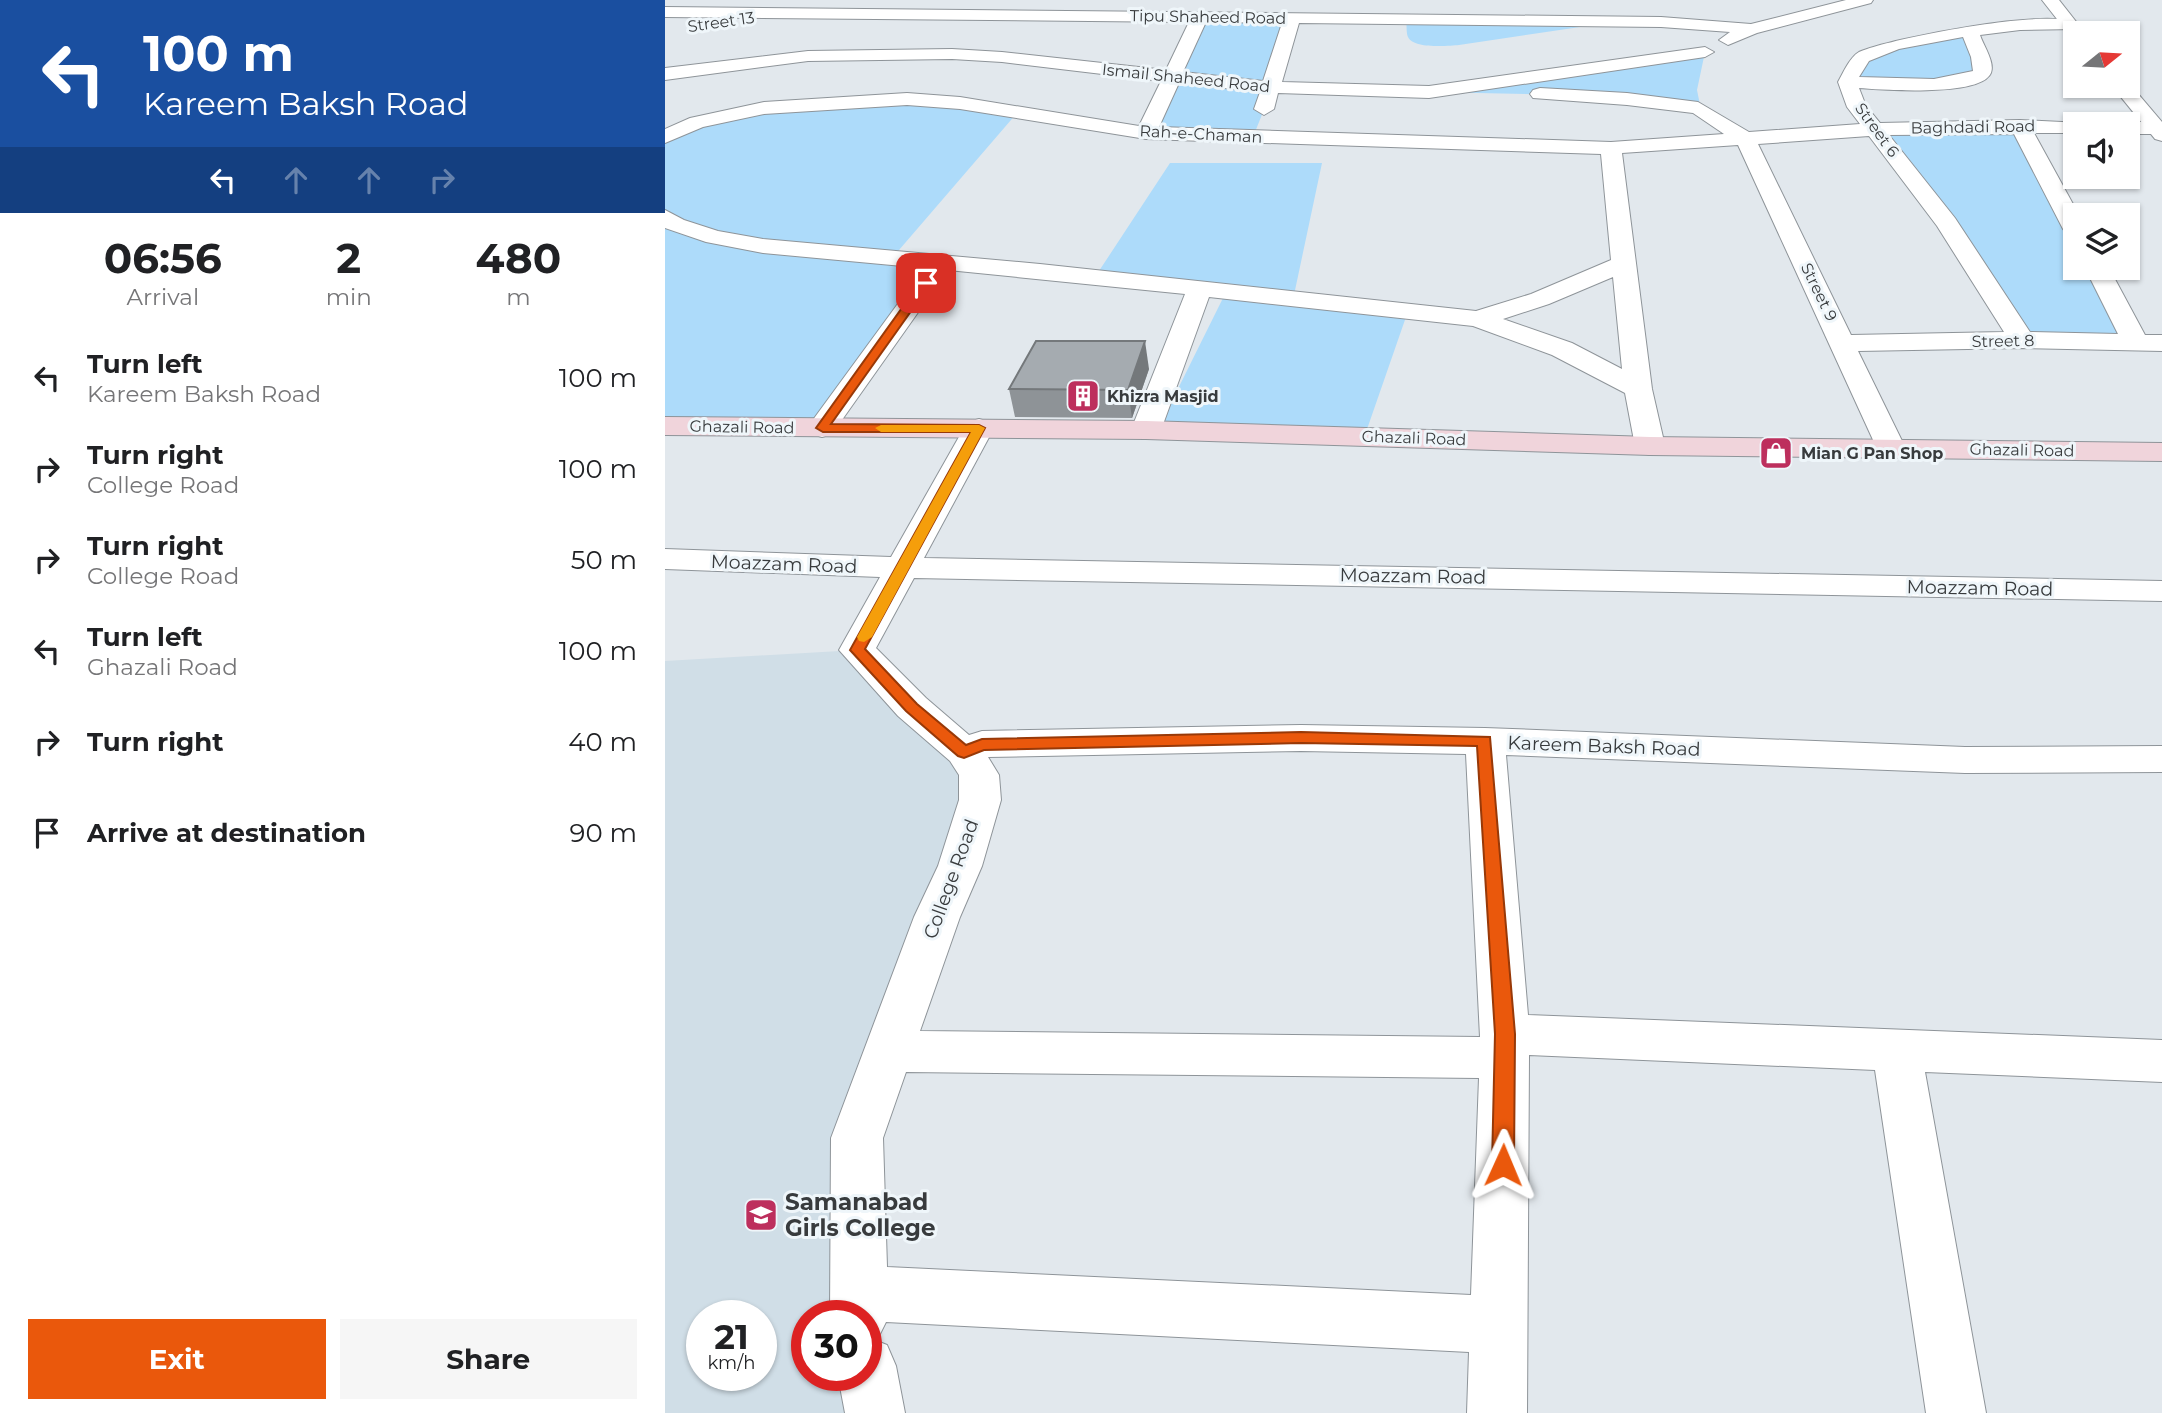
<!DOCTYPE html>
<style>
:root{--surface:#fff;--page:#f6f6f6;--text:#202124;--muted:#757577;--accent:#ea580c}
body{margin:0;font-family:Montserrat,sans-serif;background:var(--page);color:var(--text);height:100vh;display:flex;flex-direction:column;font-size:26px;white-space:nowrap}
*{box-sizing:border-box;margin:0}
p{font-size:23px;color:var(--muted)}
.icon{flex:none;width:38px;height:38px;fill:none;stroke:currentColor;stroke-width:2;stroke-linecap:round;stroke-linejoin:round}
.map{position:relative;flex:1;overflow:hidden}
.sheet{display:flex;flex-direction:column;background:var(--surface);width:665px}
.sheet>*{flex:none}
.guide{background:#1a4fa0;color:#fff;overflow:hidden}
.needle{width:46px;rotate:72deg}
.buttons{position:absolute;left:1398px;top:21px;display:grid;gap:14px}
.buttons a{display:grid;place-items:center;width:77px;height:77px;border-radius:0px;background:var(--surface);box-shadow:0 2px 5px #0004;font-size:35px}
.speed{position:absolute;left:21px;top:1300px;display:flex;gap:14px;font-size:35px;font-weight:700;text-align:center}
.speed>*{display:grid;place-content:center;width:91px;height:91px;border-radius:50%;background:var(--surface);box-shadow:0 2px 5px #0004;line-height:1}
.speed small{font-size:18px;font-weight:400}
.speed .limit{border:10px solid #d22;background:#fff;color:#111}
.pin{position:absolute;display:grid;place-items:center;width:60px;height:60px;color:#fff;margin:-30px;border-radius:14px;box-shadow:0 4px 10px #0006}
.me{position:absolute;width:77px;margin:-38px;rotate:1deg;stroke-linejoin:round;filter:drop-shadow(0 0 5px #0008)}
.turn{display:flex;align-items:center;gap:24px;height:147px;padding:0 28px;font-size:32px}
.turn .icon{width:91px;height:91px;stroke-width:2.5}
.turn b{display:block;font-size:49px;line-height:60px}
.lanes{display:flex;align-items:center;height:66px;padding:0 28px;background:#0003;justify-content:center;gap:35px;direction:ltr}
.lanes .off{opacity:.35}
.eta{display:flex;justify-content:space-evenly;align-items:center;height:119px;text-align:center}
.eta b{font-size:42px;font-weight:700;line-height:49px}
.primary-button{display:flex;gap:14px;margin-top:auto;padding:14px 28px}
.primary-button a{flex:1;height:80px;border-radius:0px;background:var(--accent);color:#fff;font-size:28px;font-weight:700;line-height:80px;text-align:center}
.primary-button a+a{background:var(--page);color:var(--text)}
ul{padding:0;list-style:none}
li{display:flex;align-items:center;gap:21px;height:91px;padding:0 28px}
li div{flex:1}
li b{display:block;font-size:26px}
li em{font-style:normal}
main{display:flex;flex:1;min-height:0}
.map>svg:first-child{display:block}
.built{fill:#d0dee7;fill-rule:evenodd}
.green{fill:#addbfa}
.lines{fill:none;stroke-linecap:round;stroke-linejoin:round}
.minor-casing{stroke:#8e9499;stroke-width:2}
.tertiary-casing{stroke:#8e9499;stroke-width:2}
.secondary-casing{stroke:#8e9499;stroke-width:2}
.minor{fill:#fff;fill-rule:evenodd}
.tertiary{fill:#fff;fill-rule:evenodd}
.secondary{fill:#f0d4db;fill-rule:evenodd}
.wall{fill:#8e9397}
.shaded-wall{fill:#74787b}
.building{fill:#a5abb0;stroke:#74787b;stroke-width:2}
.route{fill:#ea580c;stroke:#983908;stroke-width:2}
.slow{fill:#f59e0b}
.labels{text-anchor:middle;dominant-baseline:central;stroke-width:6;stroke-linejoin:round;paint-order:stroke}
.far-street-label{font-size:16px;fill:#383b3d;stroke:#eff6fa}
.far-poi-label{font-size:16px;font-weight:bold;fill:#383b3d;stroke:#eff6fa;text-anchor:start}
.street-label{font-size:19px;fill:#383b3d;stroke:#eff6fa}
.near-poi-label{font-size:23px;font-weight:bold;fill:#383b3d;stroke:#eff6fa;text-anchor:start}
</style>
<main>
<section class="sheet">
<div class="guide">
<div class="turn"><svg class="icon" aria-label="left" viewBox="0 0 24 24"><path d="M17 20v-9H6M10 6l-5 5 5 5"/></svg><div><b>100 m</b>Kareem Baksh Road</div></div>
<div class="lanes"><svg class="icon" aria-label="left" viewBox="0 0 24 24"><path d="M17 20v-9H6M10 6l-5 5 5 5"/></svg><svg class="icon off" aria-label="ahead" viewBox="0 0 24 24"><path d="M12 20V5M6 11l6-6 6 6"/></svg><svg class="icon off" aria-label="ahead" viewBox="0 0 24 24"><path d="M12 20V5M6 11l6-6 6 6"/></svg><svg class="icon off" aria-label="right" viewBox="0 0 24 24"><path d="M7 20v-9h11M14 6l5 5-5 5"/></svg></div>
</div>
<div class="eta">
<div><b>06:56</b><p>Arrival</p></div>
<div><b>2</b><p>min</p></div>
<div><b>480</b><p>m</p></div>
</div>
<ul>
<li><svg class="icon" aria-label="left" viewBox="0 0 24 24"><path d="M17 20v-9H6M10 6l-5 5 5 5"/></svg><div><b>Turn left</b><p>Kareem Baksh Road</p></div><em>100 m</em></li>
<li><svg class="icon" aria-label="right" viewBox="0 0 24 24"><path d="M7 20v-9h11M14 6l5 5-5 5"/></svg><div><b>Turn right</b><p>College Road</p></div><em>100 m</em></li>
<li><svg class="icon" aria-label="right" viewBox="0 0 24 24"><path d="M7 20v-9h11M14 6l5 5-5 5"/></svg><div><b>Turn right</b><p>College Road</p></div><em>50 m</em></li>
<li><svg class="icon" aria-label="left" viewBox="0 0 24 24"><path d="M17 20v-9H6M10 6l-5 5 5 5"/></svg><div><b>Turn left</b><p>Ghazali Road</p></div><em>100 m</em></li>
<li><svg class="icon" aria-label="right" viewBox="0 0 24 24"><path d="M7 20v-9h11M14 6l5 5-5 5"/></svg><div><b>Turn right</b></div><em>40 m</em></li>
<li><svg class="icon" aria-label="arrive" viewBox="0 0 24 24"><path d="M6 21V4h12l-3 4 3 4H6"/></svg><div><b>Arrive at destination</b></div><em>90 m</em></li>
</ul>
<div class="primary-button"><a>Exit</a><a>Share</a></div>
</section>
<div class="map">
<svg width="1497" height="1413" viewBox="0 0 1497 1413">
<rect width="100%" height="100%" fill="#e2e8ed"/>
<!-- built -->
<path class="built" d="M 192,650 L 321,799 L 192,1138 L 197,1316 L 142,1316 L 142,1376 L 201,1376 L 211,1413 L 0,1413 L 0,661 ZM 37,1316 L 96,1316 L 96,1376 L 37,1376 Z"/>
<!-- green -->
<path class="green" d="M 535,17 L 627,18 L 608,87 L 588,137 L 479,130 Z
M 741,19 L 949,22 L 794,45 C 783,46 748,49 743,37 C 741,33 742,24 741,19 Z
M 1305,31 L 1316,57 L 1307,80 L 1182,82 L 1197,57 Z
M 1040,52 L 1032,90 L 1036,110 L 910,95 L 764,92 Z
M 201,99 L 352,113 L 228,257 L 284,263 L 166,429 L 0,426 L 0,140 L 66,115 Z
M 1355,126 L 1410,229 L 1410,268 L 1432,268 L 1471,342 L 1357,340 L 1201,130 Z
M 505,163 L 657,163 L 629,295 L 434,271 Z
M 560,294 L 742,314 L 700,435 L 495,425 Z"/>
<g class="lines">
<defs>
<path id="minor" d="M 1181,0 L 1208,0 L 1206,3 L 1092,33 L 1063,45 L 1054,40 L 1065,32 L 996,27 L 634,23 L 617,82 L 764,86 L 1040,47 L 1049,52 L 1040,57 L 764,98 L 613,93 L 609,109 L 599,115 L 589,109 L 595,92 L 514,83 L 494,127 L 946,142 L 1059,134 L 1028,113 L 962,105 L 868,98 L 865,94 L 868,90 L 875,88 L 962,93 L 1033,102 L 1084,132 L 1195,124 L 1182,107 L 1173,82 C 1178,73 1185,57 1194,52 C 1222,39 1395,5 1413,25 L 1411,29 L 1355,30 L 1315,35 C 1318,45 1333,66 1324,76 C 1309,96 1218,90 1194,88 L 1201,106 L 1215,123 L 1355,120 L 1417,123 L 1410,124 L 1410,133 L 1369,133 L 1414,215 L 1410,215 L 1410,236 L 1402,234 L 1398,229 L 1349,134 L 1224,135 L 1290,218 L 1365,332 L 1453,334 L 1420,268 L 1444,268 L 1480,335 L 1497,335 L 1497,351 L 1357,348 L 1193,351 L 1240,447 L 1236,453 L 1225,456 L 1214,453 L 1073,145 L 957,153 L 987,389 L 1000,446 L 996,452 L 985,455 L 974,452 L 970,446 L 960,393 L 887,355 L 808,326 L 544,297 L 496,430 L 492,436 L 481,439 L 470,436 L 466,430 L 520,294 L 283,270 L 167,434 L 157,437 L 147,434 L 142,428 L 259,268 L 98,253 L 41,242 L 0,228 L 0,210 L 19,220 L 53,231 L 98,239 L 375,264 L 811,311 L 866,294 L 946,260 L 936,154 L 481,139 L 295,109 L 242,105 L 99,114 L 38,127 L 0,143 L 0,129 L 25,118 L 99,102 L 242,93 L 295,97 L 474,126 L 496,81 L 337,62 L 287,59 L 143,61 L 0,80 L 0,68 L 143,51 L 287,49 L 337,52 L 501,70 L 524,22 L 0,17 L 0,7 L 996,17 L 1086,24 ZM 541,22 L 617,23 L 598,81 L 518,72 ZM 1298,37 L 1306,57 L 1308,71 L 1269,79 L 1194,77 L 1204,61 L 1234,49 ZM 1204,136 L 1272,226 L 1339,332 L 1186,335 L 1093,144 ZM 948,277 L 957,369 L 907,343 L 838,319 L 884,304 Z
M 1463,122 L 1497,122 L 1497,134 L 1463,134 L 1463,124 L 1456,124 Z
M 314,419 L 324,422 L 329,428 L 259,558 L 1497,581 L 1497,601 L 249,578 L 211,648 L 261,698 L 304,735 L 317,731 L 636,725 L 820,728 L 1300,747 L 1497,746 L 1497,772 L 1300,773 L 841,755 L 863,1015 L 1497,1040 L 1497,1082 L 1260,1072 L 1321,1413 L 1261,1413 L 1210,1070 L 864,1055 L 862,1413 L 802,1413 L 804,1352 L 221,1322 L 214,1336 L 207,1339 L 222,1345 L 231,1366 L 240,1413 L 180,1413 L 173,1376 L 201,1376 L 201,1316 L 165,1316 L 166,1138 L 249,917 L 273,866 L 294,800 L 294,775 L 285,761 L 233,716 L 174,650 L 215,577 L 0,569 L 0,549 L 226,557 L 299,428 L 304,422 ZM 636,751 L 801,754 L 815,1037 L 255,1031 L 295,917 L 317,866 L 336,800 L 334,775 L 323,757 ZM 241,1072 L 814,1078 L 806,1295 L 222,1267 L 218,1138 Z"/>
<path id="tertiary" d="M 1377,0 L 1394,0 L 1420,33 L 1410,33 L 1410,38 L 1406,37 Z
M 1463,82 L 1497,122 L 1497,141 L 1490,139 L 1447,86 L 1463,86 Z"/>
<path id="secondary" d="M 0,417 L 481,421 L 985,437 L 1497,443 L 1497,461 L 985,455 L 481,439 L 0,435 Z"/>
</defs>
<!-- minor casing -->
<use href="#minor" class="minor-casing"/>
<!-- tertiary casing -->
<use href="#tertiary" class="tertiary-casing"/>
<!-- secondary casing -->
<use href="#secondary" class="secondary-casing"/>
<!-- minor -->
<use href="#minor" class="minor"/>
<!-- tertiary -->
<use href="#tertiary" class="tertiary"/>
<!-- secondary -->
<use href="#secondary" class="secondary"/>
</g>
<!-- wall -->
<path class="wall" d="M 484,369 L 467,418 L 350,417 L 344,389 Z"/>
<!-- shaded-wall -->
<path class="shaded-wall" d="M 480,341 L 484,369 L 467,418 L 463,390 Z"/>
<!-- building -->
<path class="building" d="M 371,341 L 480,341 L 463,390 L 344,389 Z"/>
<!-- route -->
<path class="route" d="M 257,280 L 266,283 L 166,424 L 314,425 L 320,428 L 200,649 L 252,704 L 301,745 L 317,739 L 636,732 L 825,737 L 850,1034 L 849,1165 L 846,1172 L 838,1175 L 830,1172 L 827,1165 L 830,1034 L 812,746 L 636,743 L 319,750 L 299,758 L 293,756 L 241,711 L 185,650 L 306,432 L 158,432 L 151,428 Z"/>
<!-- slow -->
<path class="slow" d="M 314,425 L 320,428 L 207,637 L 199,642 L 194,641 L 192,637 L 306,432 L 216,432 L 210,428 L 216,425 Z"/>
<!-- icons -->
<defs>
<symbol id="building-square" viewBox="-11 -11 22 22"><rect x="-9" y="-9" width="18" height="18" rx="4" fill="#bd2f5d" stroke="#eff6fa"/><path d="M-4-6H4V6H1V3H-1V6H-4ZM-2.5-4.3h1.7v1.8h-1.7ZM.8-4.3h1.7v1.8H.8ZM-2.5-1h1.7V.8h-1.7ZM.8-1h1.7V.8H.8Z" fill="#fff"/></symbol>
<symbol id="shop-square" viewBox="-11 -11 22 22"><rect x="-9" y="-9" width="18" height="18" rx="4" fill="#bd2f5d" stroke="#eff6fa"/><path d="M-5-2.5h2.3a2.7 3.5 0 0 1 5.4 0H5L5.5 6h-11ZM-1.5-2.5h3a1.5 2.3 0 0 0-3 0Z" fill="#fff"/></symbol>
<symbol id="university-square" viewBox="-11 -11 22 22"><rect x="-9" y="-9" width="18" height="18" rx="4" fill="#bd2f5d" stroke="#eff6fa"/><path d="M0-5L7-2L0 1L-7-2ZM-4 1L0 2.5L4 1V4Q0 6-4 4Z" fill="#fff"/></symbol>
</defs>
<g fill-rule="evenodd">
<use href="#building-square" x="399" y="377" width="38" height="38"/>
<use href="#shop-square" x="1092" y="434" width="38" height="38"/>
<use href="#university-square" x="77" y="1196" width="38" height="38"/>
</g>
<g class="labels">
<!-- far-street labels -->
<g class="far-street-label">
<text transform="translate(543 17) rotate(1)">Tipu Shaheed Road</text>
<text transform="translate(56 22) rotate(-8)">Street 13</text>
<text transform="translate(521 78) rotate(6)">Ismail Shaheed Road</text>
<text transform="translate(1308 127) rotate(-1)">Baghdadi Road</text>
<text transform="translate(1212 130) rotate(54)">Street 6</text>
<text transform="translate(536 134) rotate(3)">Rah-e-Chaman</text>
<text transform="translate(1154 292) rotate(64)">Street 9</text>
<text transform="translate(1338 341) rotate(-1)">Street 8</text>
<text transform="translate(77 427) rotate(1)">Ghazali Road</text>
<text transform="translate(749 438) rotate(2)">Ghazali Road</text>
<text transform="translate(1357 450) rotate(1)">Ghazali Road</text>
</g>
<!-- far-poi labels -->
<g class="far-poi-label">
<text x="442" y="396">Khizra Masjid</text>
<text x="1136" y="453">Mian G Pan Shop</text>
</g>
<!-- street labels -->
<g class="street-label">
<text transform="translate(119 564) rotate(2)">Moazzam Road</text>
<text transform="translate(748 576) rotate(1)">Moazzam Road</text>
<text transform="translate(1315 588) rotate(1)">Moazzam Road</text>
<text transform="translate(939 746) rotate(2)">Kareem Baksh Road</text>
<text transform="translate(286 879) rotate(-70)">College Road</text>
</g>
<!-- near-poi labels -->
<g class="near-poi-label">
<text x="120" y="1202">Samanabad<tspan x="120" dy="26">Girls College</tspan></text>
</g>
</g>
</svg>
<div class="buttons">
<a><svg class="needle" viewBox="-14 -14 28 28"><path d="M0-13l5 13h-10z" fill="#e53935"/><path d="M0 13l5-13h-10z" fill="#757577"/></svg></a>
<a><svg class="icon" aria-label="sound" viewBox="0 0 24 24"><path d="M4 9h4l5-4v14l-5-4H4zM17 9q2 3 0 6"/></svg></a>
<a><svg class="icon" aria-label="layers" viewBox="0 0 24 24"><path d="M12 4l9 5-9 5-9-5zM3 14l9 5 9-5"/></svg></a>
</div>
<div class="speed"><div>21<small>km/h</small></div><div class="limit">30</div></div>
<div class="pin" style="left:261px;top:283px;background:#d93025"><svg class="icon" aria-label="arrive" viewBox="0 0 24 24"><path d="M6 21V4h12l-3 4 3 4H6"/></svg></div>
<svg class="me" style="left:838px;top:1165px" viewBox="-20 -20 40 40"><path d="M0-17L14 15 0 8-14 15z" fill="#ea580c" stroke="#fff" stroke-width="4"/></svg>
</div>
</main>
